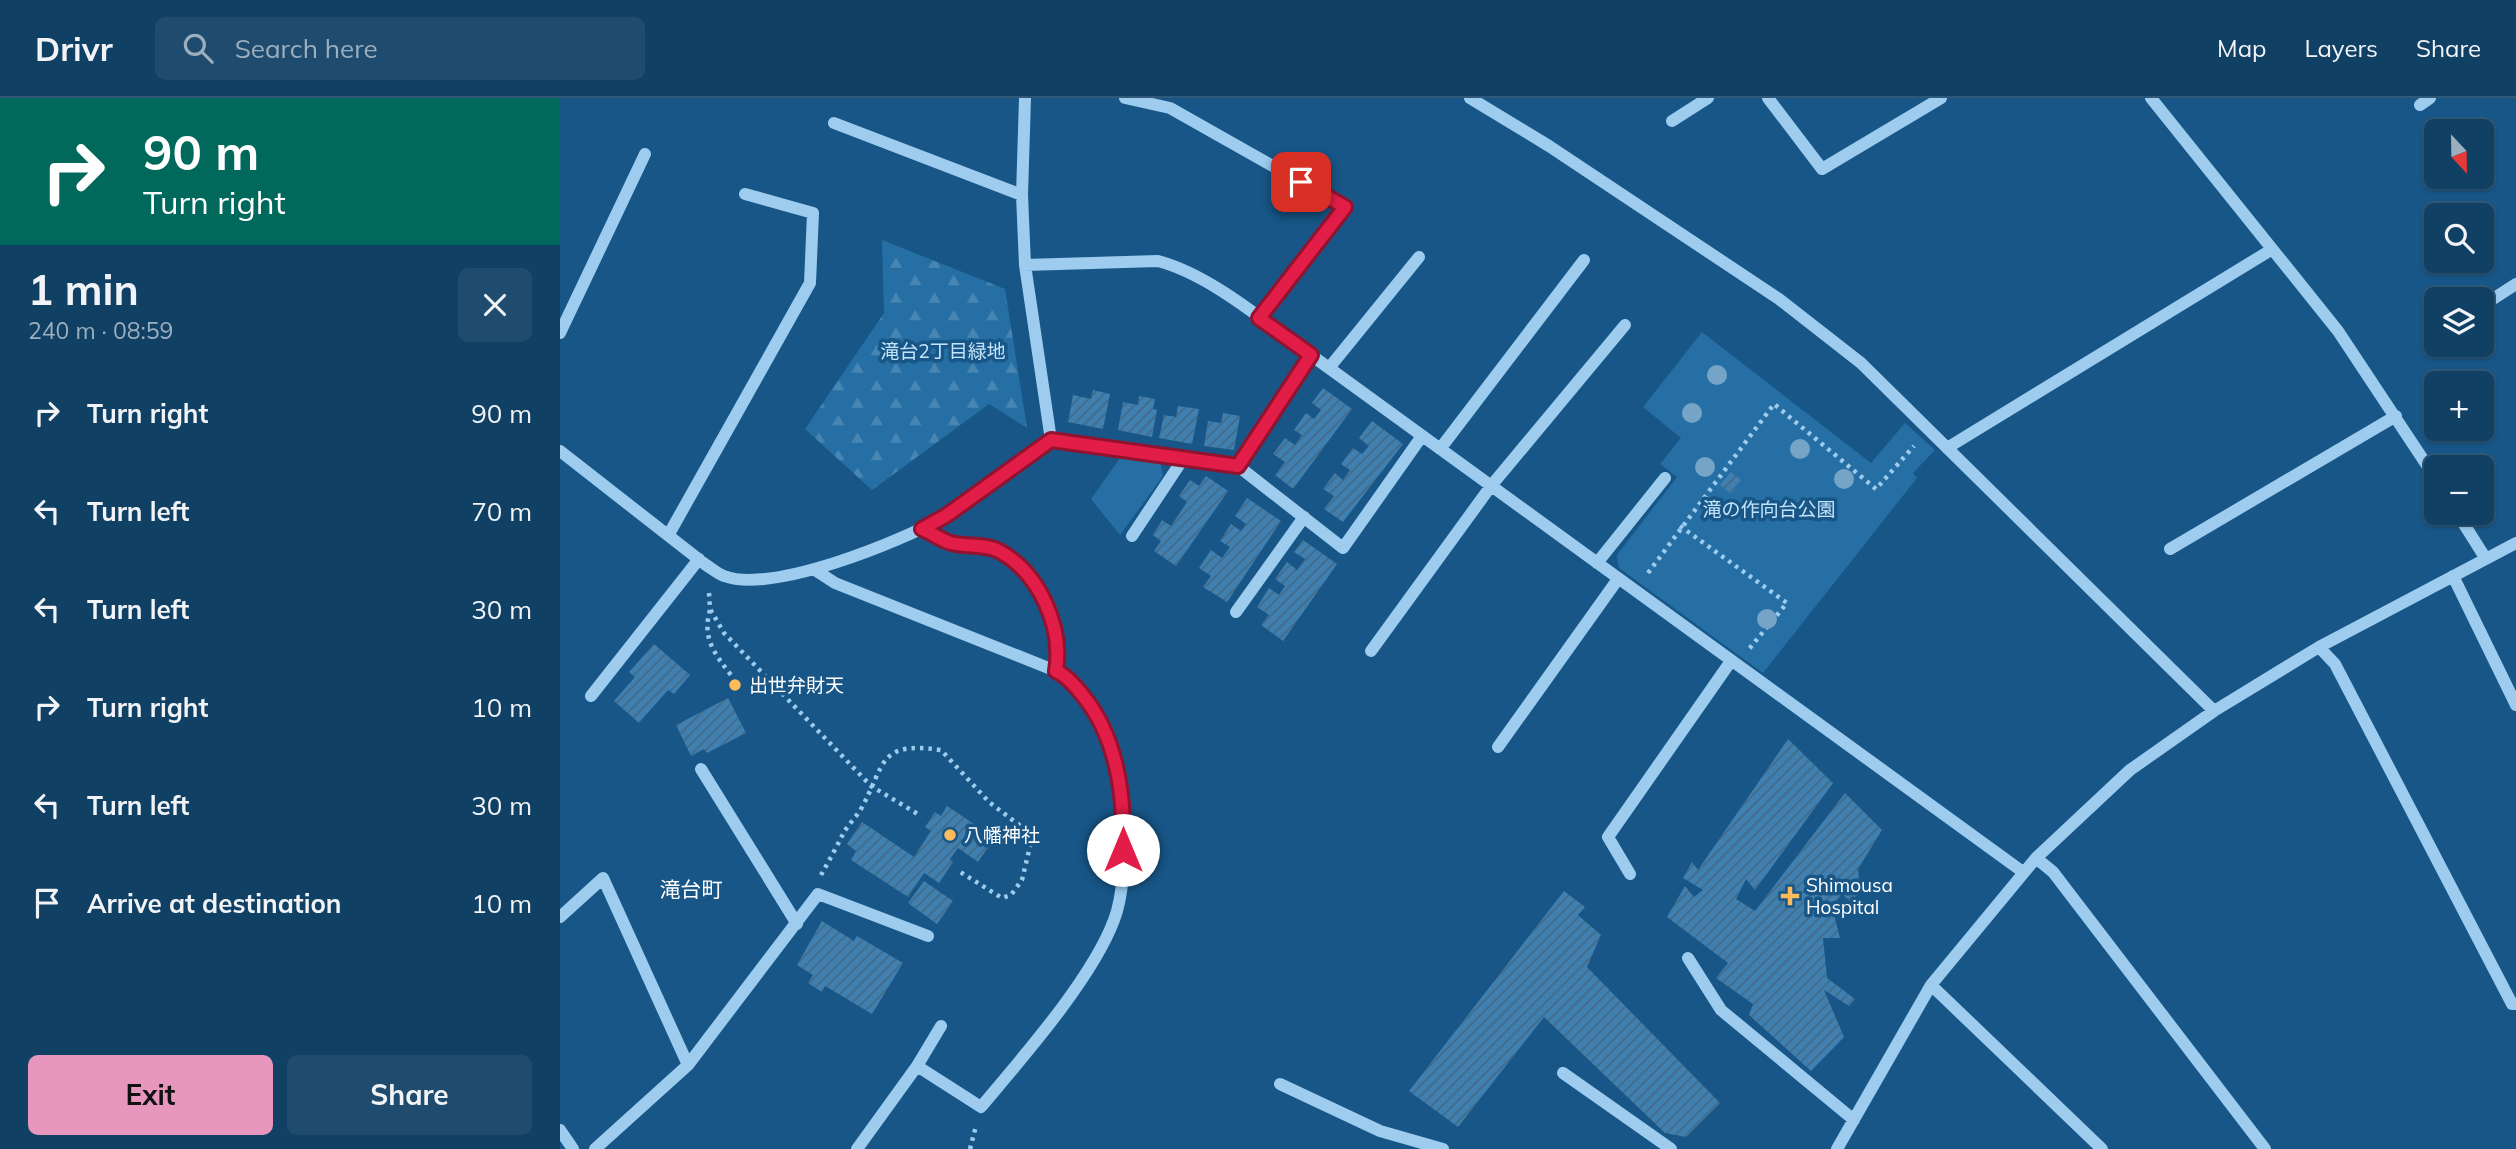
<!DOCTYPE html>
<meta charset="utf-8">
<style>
:root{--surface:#114065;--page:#1e4b6e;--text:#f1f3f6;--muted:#9cafbf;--line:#305979;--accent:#e797bd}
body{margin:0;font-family:Mulish,"Noto Sans JP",sans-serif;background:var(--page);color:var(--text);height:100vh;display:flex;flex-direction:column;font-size:26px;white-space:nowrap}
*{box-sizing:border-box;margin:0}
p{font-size:23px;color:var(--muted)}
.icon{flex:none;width:38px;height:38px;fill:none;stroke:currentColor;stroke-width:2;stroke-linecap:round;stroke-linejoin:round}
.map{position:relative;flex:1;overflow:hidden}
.panel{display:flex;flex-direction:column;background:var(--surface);width:560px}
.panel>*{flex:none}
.guide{background:#00695c;color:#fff;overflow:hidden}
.needle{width:46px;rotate:158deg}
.controls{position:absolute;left:1864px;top:21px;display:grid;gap:14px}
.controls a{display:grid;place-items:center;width:70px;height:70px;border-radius:10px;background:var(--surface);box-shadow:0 2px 5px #0004,0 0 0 2px var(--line);font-size:35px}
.pin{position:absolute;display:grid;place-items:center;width:60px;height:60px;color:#fff;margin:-30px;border-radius:14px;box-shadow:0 4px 10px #0006}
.me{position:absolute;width:77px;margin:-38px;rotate:0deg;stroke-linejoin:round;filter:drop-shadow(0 0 5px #0008)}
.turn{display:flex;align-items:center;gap:24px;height:147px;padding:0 28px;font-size:32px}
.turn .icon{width:91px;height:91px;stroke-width:2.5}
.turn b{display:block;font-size:49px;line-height:60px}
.round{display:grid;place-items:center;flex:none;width:74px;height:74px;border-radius:10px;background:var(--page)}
.summary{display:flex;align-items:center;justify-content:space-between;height:119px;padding:0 28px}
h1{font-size:42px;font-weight:700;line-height:52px}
.cta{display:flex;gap:14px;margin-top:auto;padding:14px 28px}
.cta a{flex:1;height:80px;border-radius:10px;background:var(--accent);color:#111;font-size:28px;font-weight:700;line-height:80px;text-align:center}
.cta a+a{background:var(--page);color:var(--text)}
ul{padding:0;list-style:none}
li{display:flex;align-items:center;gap:21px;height:98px;padding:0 28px}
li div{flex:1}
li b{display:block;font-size:26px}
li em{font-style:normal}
header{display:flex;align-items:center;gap:42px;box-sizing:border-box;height:98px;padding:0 35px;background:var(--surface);border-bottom:2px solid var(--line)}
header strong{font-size:33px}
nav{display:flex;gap:38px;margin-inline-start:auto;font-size:24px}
.search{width:490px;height:63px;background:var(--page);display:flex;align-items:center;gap:18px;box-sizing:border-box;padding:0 24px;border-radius:10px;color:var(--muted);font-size:26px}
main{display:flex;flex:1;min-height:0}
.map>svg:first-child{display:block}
.forest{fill:url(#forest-firs)}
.park{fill:#266fa5}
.building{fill:url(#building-hatch)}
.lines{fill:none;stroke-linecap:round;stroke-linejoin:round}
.path{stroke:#9dccee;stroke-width:4.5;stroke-dasharray:3.5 5;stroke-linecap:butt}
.minor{stroke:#9dccee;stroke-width:12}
.tree{fill:#76a4c6}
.route-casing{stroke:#92132f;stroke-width:18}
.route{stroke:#e11d48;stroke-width:12}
.poi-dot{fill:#ffba5a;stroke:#175687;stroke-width:2.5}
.labels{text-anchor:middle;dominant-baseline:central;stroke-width:7;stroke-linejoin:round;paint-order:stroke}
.park-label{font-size:19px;fill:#c3e3fa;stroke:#175687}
.poi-label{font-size:19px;fill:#fff;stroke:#175687;text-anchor:start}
.neighbourhood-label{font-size:21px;fill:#fff;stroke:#175687}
</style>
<header>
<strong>Drivr</strong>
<div class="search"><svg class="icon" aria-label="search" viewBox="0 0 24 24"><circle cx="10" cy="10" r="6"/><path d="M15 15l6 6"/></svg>Search here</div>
<nav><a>Map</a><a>Layers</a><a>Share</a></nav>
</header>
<main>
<section class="panel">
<div class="guide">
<div class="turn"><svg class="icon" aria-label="right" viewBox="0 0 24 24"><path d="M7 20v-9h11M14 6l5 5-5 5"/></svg><div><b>90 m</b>Turn right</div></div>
</div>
<div class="summary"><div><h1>1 min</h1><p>240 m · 08:59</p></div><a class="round"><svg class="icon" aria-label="close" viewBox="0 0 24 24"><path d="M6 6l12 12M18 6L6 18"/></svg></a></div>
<ul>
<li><svg class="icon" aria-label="right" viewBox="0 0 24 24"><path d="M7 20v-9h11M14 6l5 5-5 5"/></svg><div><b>Turn right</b></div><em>90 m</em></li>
<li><svg class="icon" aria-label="left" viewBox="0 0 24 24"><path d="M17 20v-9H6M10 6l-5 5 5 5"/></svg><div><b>Turn left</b></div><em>70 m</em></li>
<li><svg class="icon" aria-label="left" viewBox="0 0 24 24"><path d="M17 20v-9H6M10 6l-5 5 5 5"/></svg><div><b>Turn left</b></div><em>30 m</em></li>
<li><svg class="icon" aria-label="right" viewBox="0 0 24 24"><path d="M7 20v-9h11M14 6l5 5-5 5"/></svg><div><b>Turn right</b></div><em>10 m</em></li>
<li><svg class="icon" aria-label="left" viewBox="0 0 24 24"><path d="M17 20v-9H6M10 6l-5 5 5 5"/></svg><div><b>Turn left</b></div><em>30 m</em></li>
<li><svg class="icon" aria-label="arrive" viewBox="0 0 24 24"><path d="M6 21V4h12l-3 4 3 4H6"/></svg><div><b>Arrive at destination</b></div><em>10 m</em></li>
</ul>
<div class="cta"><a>Exit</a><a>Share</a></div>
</section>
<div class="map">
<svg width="1956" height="1051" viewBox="0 0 1956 1051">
<defs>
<pattern id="forest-firs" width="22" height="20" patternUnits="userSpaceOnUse" patternTransform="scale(1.75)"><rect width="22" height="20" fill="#266fa5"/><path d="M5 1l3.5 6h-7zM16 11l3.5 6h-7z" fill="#4785b2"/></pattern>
<pattern id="building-hatch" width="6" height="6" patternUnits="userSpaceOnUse" patternTransform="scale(1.75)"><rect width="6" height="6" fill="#3f80b1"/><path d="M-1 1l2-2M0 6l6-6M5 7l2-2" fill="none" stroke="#456984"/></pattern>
</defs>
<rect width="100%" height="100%" fill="#175687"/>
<!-- forest -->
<path class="forest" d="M 322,142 L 445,191 L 467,330 L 429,306 L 312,392 L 245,331 L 324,215 Z"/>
<!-- park -->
<path class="park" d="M 1142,234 L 1311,365 L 1345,325 L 1375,352 L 1353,375 L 1357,380 L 1203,575 L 1059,470 L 1057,457 L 1117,379 L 1100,366 L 1121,340 L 1083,309 Z
M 560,360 L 601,366 L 603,378 L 560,437 L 531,401 Z"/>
<!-- building -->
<path class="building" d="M 763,290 L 792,311 L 733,391 L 715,377 L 725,364 L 713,356 L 725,340 L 735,347 L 742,337 L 734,332 L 746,315 L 754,321 L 761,312 L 752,305 Z
M 533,292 L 550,296 L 543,331 L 508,324 L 513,297 L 531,301 Z
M 579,298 L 595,301 L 593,311 L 597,312 L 592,339 L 558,332 L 563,304 L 578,307 Z
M 618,308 L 639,311 L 632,346 L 599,340 L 604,317 L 616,319 Z
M 663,315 L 680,318 L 674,352 L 644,348 L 648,323 L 661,325 Z
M 812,323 L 843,346 L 783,424 L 764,411 L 774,398 L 763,391 L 775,375 L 783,382 L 790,372 L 781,366 L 793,350 L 802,356 L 809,348 L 799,340 Z
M 1171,374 L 1181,382 L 1171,396 L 1160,387 Z
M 646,378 L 668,393 L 616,468 L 594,453 L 601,443 L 593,437 L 602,422 L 611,428 L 627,404 L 619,398 L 630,382 L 639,388 Z
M 687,400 L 721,423 L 667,504 L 643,489 L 651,478 L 639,470 L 651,452 L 662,460 L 670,449 L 660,443 L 671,426 L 681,433 L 686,426 L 675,418 Z
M 743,442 L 777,466 L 723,543 L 701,527 L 709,517 L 697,509 L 709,490 L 719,497 L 725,488 L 715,481 L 727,464 L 737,472 L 745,461 L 734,454 Z
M 94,546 L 130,577 L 114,596 L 108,592 L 79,625 L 54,603 L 75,579 L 69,574 Z
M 168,600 L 186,635 L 147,655 L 144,651 L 131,658 L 116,627 Z
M 1228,641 L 1273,685 L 1195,792 L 1186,781 L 1176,801 L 1195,813 L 1285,695 L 1322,732 L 1298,771 L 1300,792 L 1292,805 L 1282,796 L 1272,809 L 1280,840 L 1263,840 L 1267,880 L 1295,901 L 1289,908 L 1264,892 L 1284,939 L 1251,973 L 1189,917 L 1193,906 L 1156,880 L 1168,865 L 1107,819 L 1125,788 L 1134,799 L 1143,792 L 1123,780 L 1132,764 L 1138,772 Z
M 387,708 L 414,726 L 408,735 L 429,748 L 418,764 L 398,750 L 390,761 L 393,764 L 379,785 L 364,775 L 348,799 L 291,762 L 296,753 L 287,746 L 302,724 L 354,759 L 371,733 L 365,729 L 375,714 L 381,718 Z
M 364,783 L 393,803 L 377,826 L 348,805 Z
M 1004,793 L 1025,809 L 1018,817 L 1041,837 L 1027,869 L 1160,1005 L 1126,1039 L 1105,1035 L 984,919 L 898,1029 L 849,993 Z
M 262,823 L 294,843 L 297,838 L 343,865 L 312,916 L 265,888 L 262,894 L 248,885 L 253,877 L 237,867 Z"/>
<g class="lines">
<!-- path -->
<path class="path" d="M 1120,428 L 1227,505 L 1189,551
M 1088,475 L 1214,306 L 1316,391 L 1354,348
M 149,495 L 150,511 L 164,535 L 311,688 L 361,718
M 150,512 C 142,540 154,555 171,577
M 261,777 C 269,763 277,748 284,734 C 289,726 296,719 301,711 C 326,666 317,643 381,652 L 429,704 L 467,733 L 471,744 L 462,782 L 451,797 L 442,800 L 397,772
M 410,1051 L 416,1028"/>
<!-- minor -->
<path class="minor" d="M 565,0 L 610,10 L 785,109 L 699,220
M 910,0 L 989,48 L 1219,201 L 1301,265 L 1654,613
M 1208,0 L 1262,71 L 1381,0
M 1591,0 L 1778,233 L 1876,381
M 1860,7 L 1870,0
M 1112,23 L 1148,0
M 274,25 L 462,97
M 465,167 L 598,163 C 651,177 706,225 751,257 L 1463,774
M 1922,208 L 1956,186
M 0,235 L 85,56
M 769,270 L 859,159
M 491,342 L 678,368 L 783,450 L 862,338
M 1387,350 L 1711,152
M 880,351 L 1024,162
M 0,353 L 146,467 C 151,470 158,476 164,478 C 212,496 340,444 384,419 C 418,400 449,373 481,351 L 491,342 L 465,167 L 462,97 L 465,0
M 678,368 L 751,257
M 1897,415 L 1926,461
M 109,436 L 250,185 L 253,115 L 185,96
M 572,438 L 625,358
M 1610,451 L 1836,318
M 1037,465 L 1105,380
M 255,472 L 275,485 L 496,573
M 1893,478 L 1956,607
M 676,514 L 744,419
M 1759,549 L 1775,566 L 1952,906 L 1956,906
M 811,553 L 931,388 L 1065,227
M 31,598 L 139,461
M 938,649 L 1058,481
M 141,671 L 237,826
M 1476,760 L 1493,774 L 1705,1051
M 1070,776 L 1048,739 L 1171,563
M 0,819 L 43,780 L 128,967
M 1128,860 L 1161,912 L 1294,1022
M 1371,887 L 1542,1051
M 357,968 L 421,1009 C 462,960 532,881 554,822 C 572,776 564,667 541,623 C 531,606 517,591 505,577 L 496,573 C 503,530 480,475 439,453 C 426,446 406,449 391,445 C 381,442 372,435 362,431
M 1003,975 L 1111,1051
M 720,986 L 820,1033 L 883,1051
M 0,1032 L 13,1051
M 35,1051 L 128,967 L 258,796 L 368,838
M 297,1051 L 357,968 L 381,928
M 1277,1051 L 1371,887 L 1476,760 L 1570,672 L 1654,613 L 1759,549 L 1956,445"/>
</g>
<!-- trees -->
<g class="tree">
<circle cx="1157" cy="277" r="10"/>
<circle cx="1132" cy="315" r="10"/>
<circle cx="1240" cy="351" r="10"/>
<circle cx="1145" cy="369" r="10"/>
<circle cx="1284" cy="381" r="10"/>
<circle cx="1207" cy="521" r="10"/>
</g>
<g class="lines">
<defs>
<path id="route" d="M 563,752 C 565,697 557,637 520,594 C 513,586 507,578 496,573 C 503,530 480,475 439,453 C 426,446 406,449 391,445 C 381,442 372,435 362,431 L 387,417 L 491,342 L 678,368 L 751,257 L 699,220 L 785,109 L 741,84"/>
</defs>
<!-- route casing -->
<use href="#route" class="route-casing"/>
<!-- route -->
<use href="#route" class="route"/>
</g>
<!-- markers -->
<g class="poi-dot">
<circle cx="175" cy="587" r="7"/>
<circle cx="390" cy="737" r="7"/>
<path d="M1226.5 787.5h7v7h7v7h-7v7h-7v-7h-7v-7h7z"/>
</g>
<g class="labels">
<!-- park labels -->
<g class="park-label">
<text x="383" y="253">滝台2丁目緑地</text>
<text x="1209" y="411">滝の作向台公園</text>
</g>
<!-- poi labels -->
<g class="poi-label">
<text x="189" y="587">出世弁財天</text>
<text x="404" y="737">八幡神社</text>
<text x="1246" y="787">Shimousa<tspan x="1246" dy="22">Hospital</tspan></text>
</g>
<!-- neighbourhood labels -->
<g class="neighbourhood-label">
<text x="131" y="791">滝台町</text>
</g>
</g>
</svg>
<div class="controls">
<a><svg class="needle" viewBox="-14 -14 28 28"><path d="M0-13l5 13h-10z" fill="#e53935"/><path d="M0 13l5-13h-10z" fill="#9cafbf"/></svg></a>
<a><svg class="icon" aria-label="search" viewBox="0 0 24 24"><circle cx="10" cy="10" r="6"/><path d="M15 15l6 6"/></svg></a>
<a><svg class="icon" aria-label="layers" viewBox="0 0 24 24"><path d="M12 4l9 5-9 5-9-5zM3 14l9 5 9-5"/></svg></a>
<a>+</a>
<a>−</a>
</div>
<div class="pin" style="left:741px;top:84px;background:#d93025"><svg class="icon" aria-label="arrive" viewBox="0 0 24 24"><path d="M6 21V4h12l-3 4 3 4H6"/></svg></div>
<svg class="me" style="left:563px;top:752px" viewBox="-20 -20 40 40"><circle r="19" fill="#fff"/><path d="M0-13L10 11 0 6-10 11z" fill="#e11d48"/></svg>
</div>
</main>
